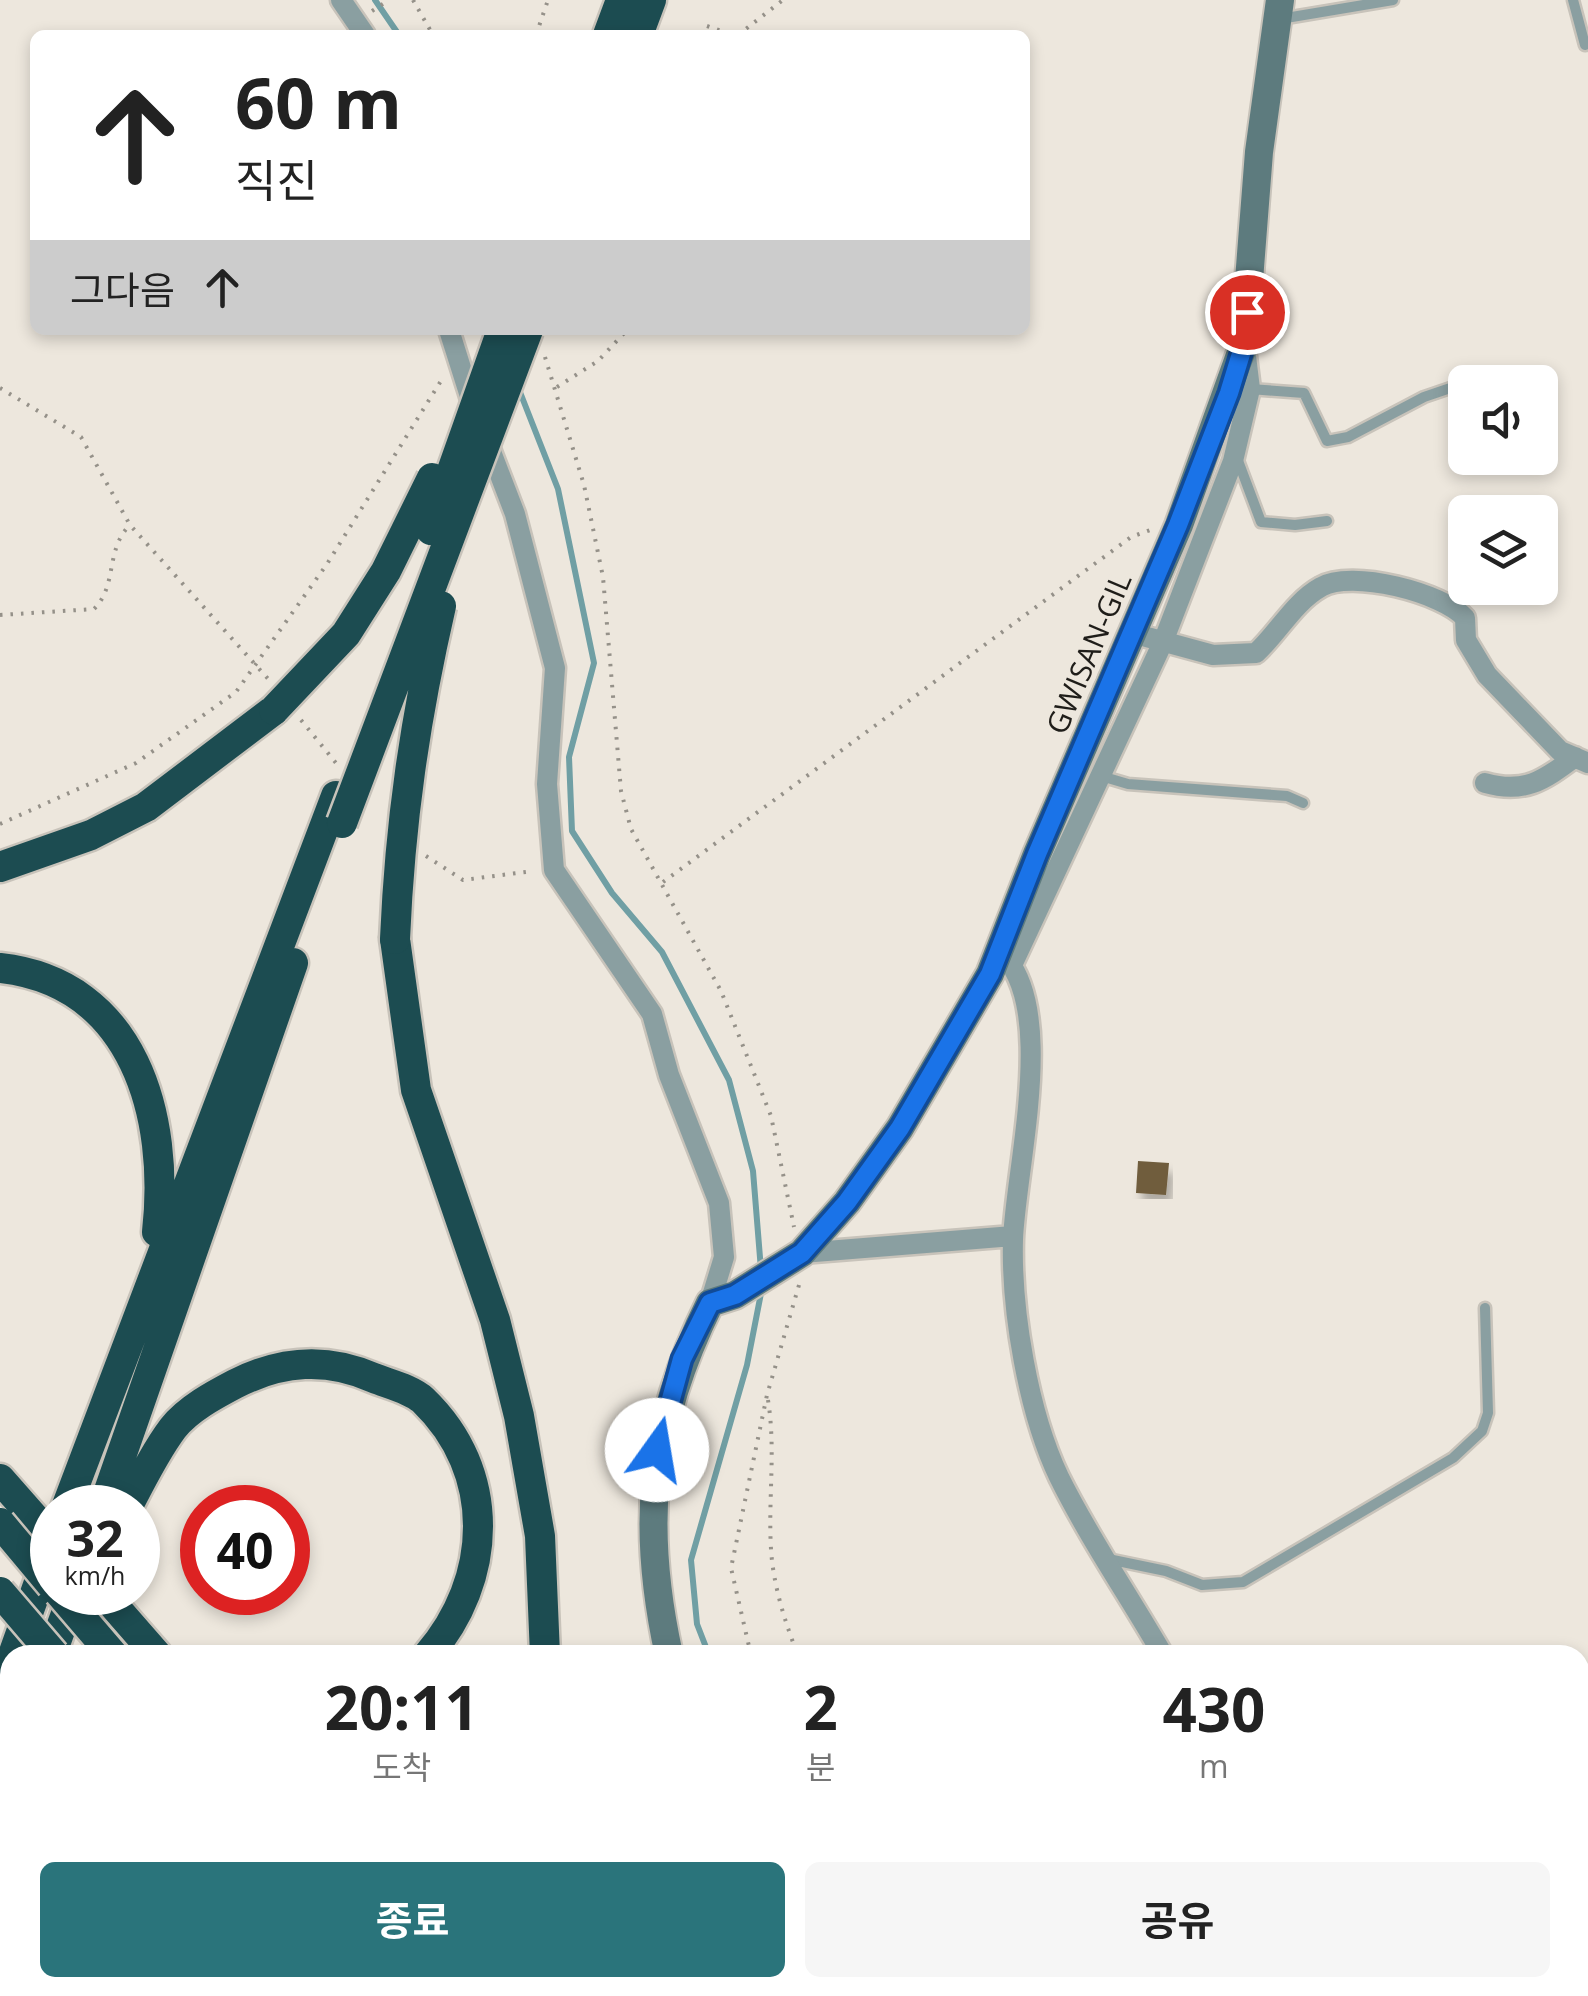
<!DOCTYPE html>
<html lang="ko">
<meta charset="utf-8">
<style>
:root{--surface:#fff;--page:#f6f6f6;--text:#222;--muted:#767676;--accent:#2a747b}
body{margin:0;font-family:"Open Sans","Noto Sans KR",sans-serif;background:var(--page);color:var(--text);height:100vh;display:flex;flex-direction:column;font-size:38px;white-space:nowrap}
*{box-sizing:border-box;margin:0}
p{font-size:32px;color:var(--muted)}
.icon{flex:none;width:55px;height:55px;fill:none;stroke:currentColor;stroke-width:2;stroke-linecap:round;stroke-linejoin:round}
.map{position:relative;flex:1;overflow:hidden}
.drawer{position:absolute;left:0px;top:1645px;width:1590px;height:352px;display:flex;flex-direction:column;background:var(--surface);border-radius:30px 30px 0 0;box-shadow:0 5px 15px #0003}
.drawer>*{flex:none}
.hud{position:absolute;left:30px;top:30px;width:1000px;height:305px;border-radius:15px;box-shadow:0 5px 15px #0003;background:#fff;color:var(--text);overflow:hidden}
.buttons{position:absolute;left:1448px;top:365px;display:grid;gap:20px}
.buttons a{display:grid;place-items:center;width:110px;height:110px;border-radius:15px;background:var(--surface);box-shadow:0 5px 15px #0003;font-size:50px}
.speed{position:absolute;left:30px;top:1485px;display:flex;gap:20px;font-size:50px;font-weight:700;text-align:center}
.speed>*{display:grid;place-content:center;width:130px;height:130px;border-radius:50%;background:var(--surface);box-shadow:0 5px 15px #0003;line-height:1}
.speed small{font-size:25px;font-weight:400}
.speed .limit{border:15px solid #d22;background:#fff;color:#111}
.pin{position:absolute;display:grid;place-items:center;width:85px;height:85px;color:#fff;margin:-42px;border:5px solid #fff;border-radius:50%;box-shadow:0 2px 10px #0007}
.me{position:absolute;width:110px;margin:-55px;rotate:13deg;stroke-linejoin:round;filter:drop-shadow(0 0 8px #0008)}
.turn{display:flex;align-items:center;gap:35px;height:210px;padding:0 40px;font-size:45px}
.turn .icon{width:130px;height:130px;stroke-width:2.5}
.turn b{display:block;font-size:70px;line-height:85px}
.then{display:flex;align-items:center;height:95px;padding:0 40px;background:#0003;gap:20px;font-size:38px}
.eta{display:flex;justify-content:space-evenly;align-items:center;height:170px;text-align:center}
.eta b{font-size:60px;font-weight:700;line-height:70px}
.action{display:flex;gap:20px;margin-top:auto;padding:20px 40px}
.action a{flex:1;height:115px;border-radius:15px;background:var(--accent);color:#fff;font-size:40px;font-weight:700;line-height:115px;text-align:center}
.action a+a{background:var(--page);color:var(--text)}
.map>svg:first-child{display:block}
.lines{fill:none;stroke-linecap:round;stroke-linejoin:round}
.stream{stroke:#709fa4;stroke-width:6}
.building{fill:#6f5d3d;filter:url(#shadow)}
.lane-casing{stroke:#c8c3ba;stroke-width:15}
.street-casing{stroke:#c8c3ba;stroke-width:25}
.secondary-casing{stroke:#c8c3ba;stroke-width:32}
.highway-casing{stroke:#c8c3ba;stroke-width:35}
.path{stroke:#959189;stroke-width:4;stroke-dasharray:2.5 8;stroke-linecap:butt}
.lane{stroke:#8a9fa1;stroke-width:10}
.street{stroke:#8a9fa1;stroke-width:20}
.secondary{stroke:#5d7b7e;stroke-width:28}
.highway{stroke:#1c4c51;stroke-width:30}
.highway-bridge-casing{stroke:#c8c3ba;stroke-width:35;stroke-linecap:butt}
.highway-bridge{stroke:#1c4c51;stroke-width:30}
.route-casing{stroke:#114b97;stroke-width:25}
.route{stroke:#1a73e8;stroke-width:18}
.labels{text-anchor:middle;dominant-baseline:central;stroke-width:10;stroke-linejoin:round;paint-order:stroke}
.street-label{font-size:30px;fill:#1f1d19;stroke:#ede7dd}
</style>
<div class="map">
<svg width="1588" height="1996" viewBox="0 0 1588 1996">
<defs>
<filter id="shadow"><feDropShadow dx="5.5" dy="10" stdDeviation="5" flood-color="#0004"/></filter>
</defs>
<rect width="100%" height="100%" fill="#ede7dd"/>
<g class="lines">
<!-- stream -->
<path class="stream" d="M 375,0 L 399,35
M 518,387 L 558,489 L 594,663 L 569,757 L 572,831 L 612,893 L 662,952 L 729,1080 L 753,1171 L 761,1270
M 709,1655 L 697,1624 L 691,1560 L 747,1365 L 762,1288
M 831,1988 L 834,1996"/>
</g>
<!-- building -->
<path class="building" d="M 1138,1161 L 1169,1163 L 1166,1195 L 1136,1193 Z"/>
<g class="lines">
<defs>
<path id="lane" d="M 1573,0 L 1585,45
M 1280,19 L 1393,0
M 1466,382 L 1486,374
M 1250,389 L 1304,393 L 1327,441 L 1348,437 L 1424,397 L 1465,383
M 1237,458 L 1261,522 L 1295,525 L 1327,521
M 1101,776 L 1128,784 L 1287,796 L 1303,803
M 1108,1559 L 1166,1571 L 1202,1585 L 1243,1582 L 1453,1458 L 1482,1431 L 1488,1413 L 1485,1308
M 1580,1898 L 1588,1898"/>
<path id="street" d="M 341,0 L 365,35
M 449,330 L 474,409
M 485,436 L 515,514 L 555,668 L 547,784 L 554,870 L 652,1014 L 669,1075 L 719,1203 L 724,1257 L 710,1303
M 1132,633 L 1213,655 L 1256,653 C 1278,633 1294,602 1321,587 C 1351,569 1444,593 1465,618 L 1466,640 L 1487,675 L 1560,751 L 1588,763
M 1485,783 C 1524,794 1543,781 1575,757
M 999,951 C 1059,1003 1016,1165 1013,1239 C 1011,1310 1028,1412 1059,1477 C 1089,1538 1129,1596 1163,1655
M 1013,963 L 1163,642 L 1233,461 L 1250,389 L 1245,348
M 802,1253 L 1013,1236
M 1580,1874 L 1588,1865
M 1519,1988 L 1520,1996"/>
<path id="secondary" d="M 669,1655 C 640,1523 650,1424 710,1303 L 735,1295 L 802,1253 L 847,1202 L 900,1128 L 990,974 L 1037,854 L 1179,525 L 1244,344 L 1259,152 L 1280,0
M 775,1988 L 777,1996"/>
<path id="highway" d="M 608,35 L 621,0
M 638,35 L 651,0
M 0,867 L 91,835 L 146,807 L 274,710
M 395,939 L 416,1090 L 495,1320 L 519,1416 L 540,1536 L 545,1655
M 0,968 C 135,983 170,1117 157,1232
M 0,1479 L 52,1538
M 66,1508 L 336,796
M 103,1508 L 293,963
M 127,1508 C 141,1481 155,1452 173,1428 C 188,1409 214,1395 235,1384 C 282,1360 327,1357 374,1378 C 389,1384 411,1389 423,1400 C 498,1472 493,1580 428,1655
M 102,1592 L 157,1655
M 13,1655 L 52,1546
M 51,1655 L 74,1592
M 0,1692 L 10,1664
M 0,1789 L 10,1763
M 355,1988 L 363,1996
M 407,1988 L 414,1996
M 449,1988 L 455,1996
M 561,1988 L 562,1996"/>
</defs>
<!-- lane casing -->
<use href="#lane" class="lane-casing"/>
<!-- street casing -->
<use href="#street" class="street-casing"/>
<!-- secondary casing -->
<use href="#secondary" class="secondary-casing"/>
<!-- highway casing -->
<use href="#highway" class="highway-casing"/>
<!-- path -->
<path class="path" d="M 413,0 L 433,35
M 372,11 L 389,0
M 707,26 L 733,35
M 536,35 L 548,0
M 738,35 L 783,0
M 545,357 L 584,485 L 603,577 L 621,791 L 631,829 L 721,991 L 771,1116 L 794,1227
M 557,387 L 598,361 L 627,330
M 0,388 L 81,437 L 130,525 L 270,681
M 0,615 L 94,609 C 118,585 105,549 130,525
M 301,720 L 336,763
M 0,824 L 136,763 L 236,692 L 327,564 L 444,376
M 426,856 L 463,880 L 533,871
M 663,882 L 1131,537 L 1153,529
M 768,1400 C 776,1450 768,1498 771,1549 C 773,1584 785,1623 798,1655
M 751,1655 L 731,1568 L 767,1395 L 799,1285
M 872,1988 L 875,1996"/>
<!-- lane -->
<use href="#lane" class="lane"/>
<!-- street -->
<use href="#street" class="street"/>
<!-- secondary -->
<use href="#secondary" class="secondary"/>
<!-- highway -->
<use href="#highway" class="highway"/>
<defs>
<path id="highway-bridge" d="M 431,530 L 502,330
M 274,710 L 346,634 L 386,571 L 432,478
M 342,823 L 528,330
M 395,939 C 400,822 415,719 441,606
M 0,1523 L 52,1585
M 0,1592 L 54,1655
M 59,1592 L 113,1655"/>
</defs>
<!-- highway-bridge casing -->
<use href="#highway-bridge" class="highway-bridge-casing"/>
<!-- highway-bridge -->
<use href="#highway-bridge" class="highway-bridge"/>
</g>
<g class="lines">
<defs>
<path id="route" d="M 657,1450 L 682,1359 L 710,1303 L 735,1295 L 802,1253 L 847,1202 L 900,1128 L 990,974 L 1037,854 L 1178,525 L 1229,393 L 1244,344 L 1247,312"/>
</defs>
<!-- route casing -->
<use href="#route" class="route-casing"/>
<!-- route -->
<use href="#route" class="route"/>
</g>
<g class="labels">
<!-- street labels -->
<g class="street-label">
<text transform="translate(1088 653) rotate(-67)">GWISAN-GIL</text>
</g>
</g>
</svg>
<div class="buttons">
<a><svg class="icon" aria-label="sound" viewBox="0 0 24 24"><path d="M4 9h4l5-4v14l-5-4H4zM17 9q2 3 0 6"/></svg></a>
<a><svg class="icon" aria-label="layers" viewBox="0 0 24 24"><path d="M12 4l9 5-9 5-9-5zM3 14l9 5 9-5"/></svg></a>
</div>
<div class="speed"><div>32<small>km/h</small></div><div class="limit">40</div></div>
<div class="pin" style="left:1247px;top:312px;background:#d93025"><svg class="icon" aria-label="arrive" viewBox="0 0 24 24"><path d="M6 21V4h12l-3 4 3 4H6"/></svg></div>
<svg class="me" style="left:657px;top:1450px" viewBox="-20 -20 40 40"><circle r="19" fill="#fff"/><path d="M0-13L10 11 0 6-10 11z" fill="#1a73e8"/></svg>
<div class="hud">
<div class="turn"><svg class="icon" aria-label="ahead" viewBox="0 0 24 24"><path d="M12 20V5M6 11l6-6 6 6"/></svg><div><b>60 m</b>직진</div></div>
<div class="then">그다음<svg class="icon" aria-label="ahead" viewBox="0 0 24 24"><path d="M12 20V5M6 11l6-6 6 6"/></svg></div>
</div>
<section class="drawer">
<div class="eta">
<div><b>20:11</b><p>도착</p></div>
<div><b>2</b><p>분</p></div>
<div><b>430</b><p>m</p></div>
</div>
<div class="action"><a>종료</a><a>공유</a></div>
</section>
</div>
